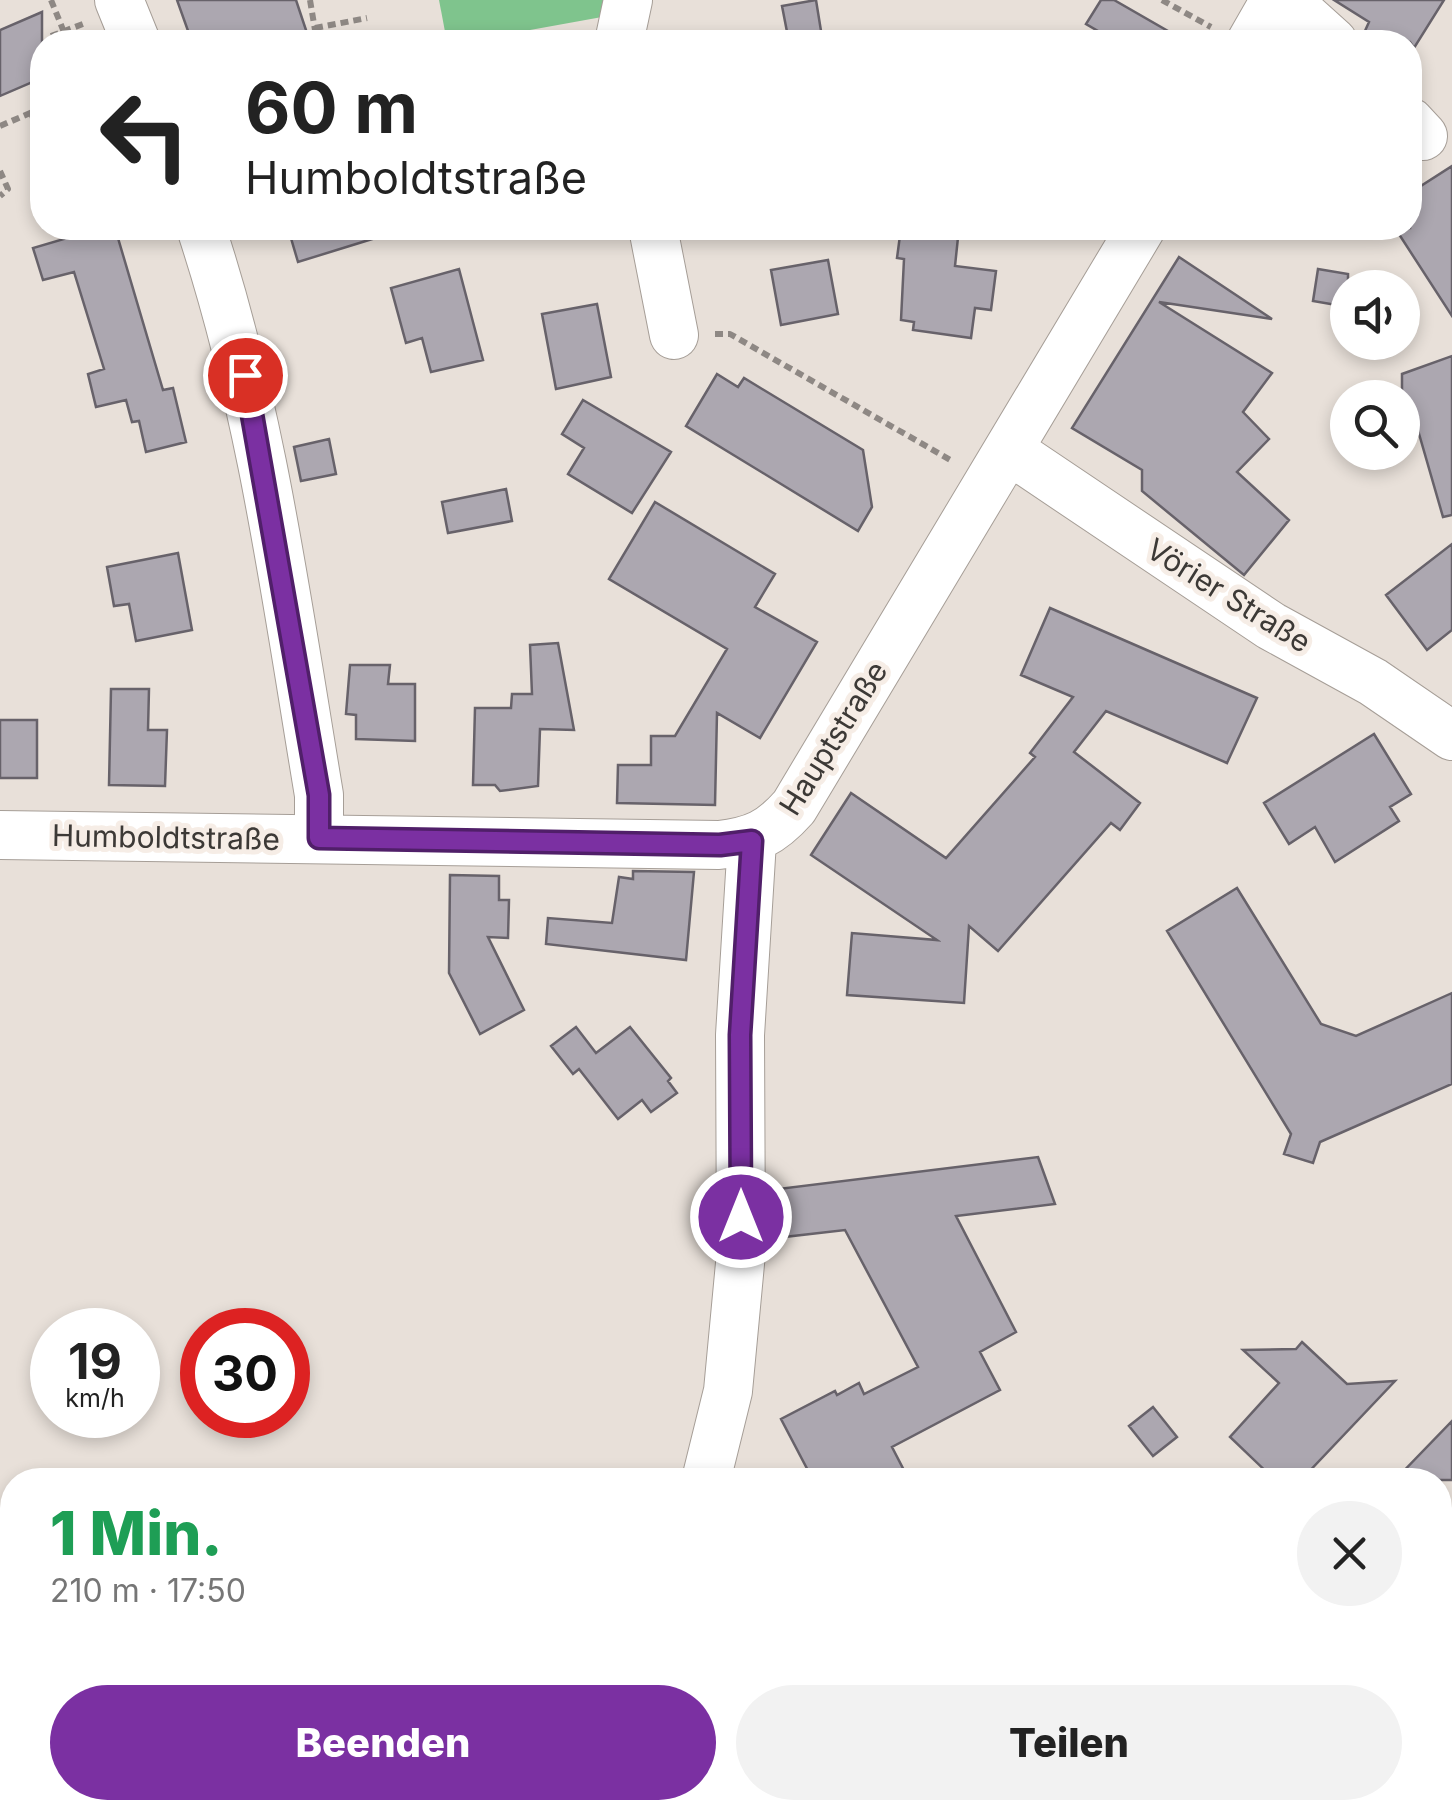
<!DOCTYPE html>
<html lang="de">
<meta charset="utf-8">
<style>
:root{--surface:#fff;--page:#f2f2f2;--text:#222;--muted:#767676;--accent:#7b30a2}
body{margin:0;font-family:Inter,sans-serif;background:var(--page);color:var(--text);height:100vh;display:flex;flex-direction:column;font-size:38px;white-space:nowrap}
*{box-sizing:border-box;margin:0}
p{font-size:32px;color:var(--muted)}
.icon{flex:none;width:55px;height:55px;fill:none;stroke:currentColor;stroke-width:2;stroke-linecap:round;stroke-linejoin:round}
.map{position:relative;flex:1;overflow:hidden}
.side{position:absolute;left:0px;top:1468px;width:1452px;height:352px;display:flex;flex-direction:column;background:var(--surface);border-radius:40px 40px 0 0;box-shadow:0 5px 15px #0003}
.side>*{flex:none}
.hud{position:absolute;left:30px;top:30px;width:1392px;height:210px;border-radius:40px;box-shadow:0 5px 15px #0003;background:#fff;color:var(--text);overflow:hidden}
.buttons{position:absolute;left:1330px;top:270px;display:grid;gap:20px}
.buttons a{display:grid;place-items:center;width:90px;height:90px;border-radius:50%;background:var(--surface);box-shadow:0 5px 15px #0003;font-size:50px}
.speed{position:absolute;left:30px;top:1308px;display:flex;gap:20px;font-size:50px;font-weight:700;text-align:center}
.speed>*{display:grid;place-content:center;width:130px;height:130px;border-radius:50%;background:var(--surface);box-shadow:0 5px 15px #0003;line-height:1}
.speed small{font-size:25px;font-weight:400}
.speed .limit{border:15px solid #d22;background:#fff;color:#111}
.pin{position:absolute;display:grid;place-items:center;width:85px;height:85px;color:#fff;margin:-42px;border:5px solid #fff;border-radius:50%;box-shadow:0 2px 10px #0007}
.me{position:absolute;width:110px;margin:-55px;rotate:0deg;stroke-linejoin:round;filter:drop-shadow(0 0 8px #0008)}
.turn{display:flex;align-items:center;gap:35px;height:210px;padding:0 50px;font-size:45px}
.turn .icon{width:130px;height:130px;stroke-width:2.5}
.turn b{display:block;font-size:70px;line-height:85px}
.round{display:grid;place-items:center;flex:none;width:105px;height:105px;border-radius:52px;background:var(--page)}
.summary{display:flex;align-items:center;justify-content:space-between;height:170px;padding:0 50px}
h1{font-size:60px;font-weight:800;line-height:75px;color:#1e9e55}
.button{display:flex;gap:20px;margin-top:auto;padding:20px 50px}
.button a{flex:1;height:115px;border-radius:60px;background:var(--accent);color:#fff;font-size:40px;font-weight:800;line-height:115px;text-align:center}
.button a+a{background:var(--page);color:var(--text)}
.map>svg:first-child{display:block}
.green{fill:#7fc48d}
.building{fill:#aca7b0;stroke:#67626a;stroke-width:2.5}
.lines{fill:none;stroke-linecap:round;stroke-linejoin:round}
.minor-casing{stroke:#a69e97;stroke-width:50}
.path{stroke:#8e8884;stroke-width:6;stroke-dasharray:8 5;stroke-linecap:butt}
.minor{stroke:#fff;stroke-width:48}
.route-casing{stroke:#501f69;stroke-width:25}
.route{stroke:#7b30a2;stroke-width:18}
.labels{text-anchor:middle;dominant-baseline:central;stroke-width:10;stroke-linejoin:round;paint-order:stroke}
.street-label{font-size:30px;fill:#3c3936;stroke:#f6ede6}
</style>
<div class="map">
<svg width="1452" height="1818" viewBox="0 0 1452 1818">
<rect width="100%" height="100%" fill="#e8e0d9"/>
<!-- green -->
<path class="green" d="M 439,0 L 607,0 L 602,17 L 464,42 L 447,42 Z"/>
<!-- building -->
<path class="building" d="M 177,0 L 296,0 L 310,42 L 192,42 Z
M 816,0 L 822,37 L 789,42 L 782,6 Z
M 1101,0 L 1114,0 L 1187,42 L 1117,42 L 1086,24 Z
M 1334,0 L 1444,0 L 1414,48 L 1410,42 L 1360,42 L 1369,22 Z
M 42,12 L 42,78 L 0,96 L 0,30 Z
M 1452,166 L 1452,316 L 1395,228 L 1410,228 L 1410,193 Z
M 60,228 L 115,228 L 163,390 L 173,388 L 186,442 L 146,452 L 139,421 L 132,422 L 126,400 L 96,407 L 88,374 L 104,369 L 74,272 L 43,280 L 33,248 L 64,239 Z
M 288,228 L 384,228 L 385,235 L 298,262 Z
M 901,228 L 959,228 L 955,266 L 996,271 L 991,310 L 975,308 L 971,338 L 913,330 L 914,322 L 901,320 L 904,259 L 897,258 Z
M 1179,257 L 1272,319 L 1159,302 L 1272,373 L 1243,412 L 1269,439 L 1237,472 L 1289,520 L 1244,575 L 1142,491 L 1142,470 L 1072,428 Z
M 828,260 L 838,314 L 781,325 L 771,270 Z
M 459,269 L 483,360 L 431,372 L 422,338 L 406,343 L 391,288 Z
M 1318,269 L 1348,274 L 1348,307 L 1313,301 Z
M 597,304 L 611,377 L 556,389 L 542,314 Z
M 1452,356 L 1452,515 L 1443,517 L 1415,420 L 1402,423 L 1402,374 Z
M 717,374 L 738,387 L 744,378 L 863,450 L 872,507 L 858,531 L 686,426 Z
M 583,400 L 671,452 L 632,513 L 568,474 L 584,448 L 562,434 Z
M 329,439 L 336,474 L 301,481 L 294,447 Z
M 506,489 L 512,521 L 448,533 L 442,502 Z
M 655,502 L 775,574 L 755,607 L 817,642 L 760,738 L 717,713 L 715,805 L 617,803 L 618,765 L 651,765 L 651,736 L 675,736 L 727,649 L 609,579 Z
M 1452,544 L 1452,630 L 1427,650 L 1386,595 Z
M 178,553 L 192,630 L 136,641 L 129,604 L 114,606 L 107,567 Z
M 1050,608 L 1257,698 L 1227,763 L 1106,711 L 1074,752 L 1140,803 L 1120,830 L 1111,823 L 998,951 L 969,926 L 964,1003 L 847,995 L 852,933 L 937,940 L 811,855 L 851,793 L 946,858 L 1035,757 L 1030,753 L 1073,697 L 1021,675 Z
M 558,643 L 574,730 L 540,729 L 538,786 L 500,791 L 495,785 L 473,785 L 475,708 L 511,708 L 512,694 L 532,694 L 530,645 Z
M 350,665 L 390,665 L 388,684 L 415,684 L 415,741 L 356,739 L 356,715 L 346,714 Z
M 111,689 L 149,689 L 148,730 L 167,730 L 165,786 L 109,785 Z
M 0,720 L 37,720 L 37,778 L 0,778 Z
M 1374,734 L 1411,794 L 1390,807 L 1399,821 L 1335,862 L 1315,827 L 1289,844 L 1264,803 Z
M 633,871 L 694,872 L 686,960 L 546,944 L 548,918 L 612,923 L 619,877 L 633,879 Z
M 450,875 L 499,876 L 499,900 L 509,900 L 508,938 L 488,937 L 524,1010 L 480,1034 L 449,973 Z
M 1237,888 L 1321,1024 L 1356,1036 L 1452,993 L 1452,1084 L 1320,1142 L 1313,1163 L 1284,1154 L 1291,1134 L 1167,931 Z
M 576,1027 L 596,1053 L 630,1027 L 671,1078 L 668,1081 L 677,1093 L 651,1112 L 642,1100 L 618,1119 L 579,1069 L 573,1074 L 551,1046 Z
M 1038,1157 L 1055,1204 L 956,1216 L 1016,1332 L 980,1352 L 1000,1390 L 892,1447 L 909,1480 L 813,1480 L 781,1419 L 835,1391 L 837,1395 L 859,1383 L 864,1394 L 918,1367 L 845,1230 L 775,1238 L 770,1190 Z
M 1302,1342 L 1347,1384 L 1395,1381 L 1301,1480 L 1275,1480 L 1230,1437 L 1279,1383 L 1243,1350 L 1296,1349 Z
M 1153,1407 L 1177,1437 L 1153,1456 L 1129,1426 Z
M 1452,1421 L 1452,1480 L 1395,1480 Z"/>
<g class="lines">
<defs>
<path id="minor" d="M 119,0 L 136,42
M 619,42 L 628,0
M 1251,42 L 1275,0 L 1304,16 L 1333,42
M 1410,122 L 1423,136
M 201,228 C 262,412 287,604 319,795 L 319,838
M 653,228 L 674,335
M 1009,450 L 1271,626 L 1373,682 L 1452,736
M 0,835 L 719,845 C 754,841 771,833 794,807 L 1141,228
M 706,1480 L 728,1391 L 741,1253 L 740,1035 L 752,841
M 593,1818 L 597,1808"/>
</defs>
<!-- minor casing -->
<use href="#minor" class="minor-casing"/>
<!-- path -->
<path class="path" d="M 51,0 L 68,42
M 310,0 L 317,42
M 1162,0 L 1211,27
M 315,28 L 367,18
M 51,36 L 83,24
M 31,113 L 42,141
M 0,126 L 42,108
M 0,171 L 8,189 L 0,196
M 715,334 L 730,334 L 954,462
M 1302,1808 L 1316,1818"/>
<!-- minor -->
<use href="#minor" class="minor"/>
</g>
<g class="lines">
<defs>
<path id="route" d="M 245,375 L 319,795 L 319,838 L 720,845 L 752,841 L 740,1035 L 741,1217"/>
</defs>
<!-- route casing -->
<use href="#route" class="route-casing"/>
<!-- route -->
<use href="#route" class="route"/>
</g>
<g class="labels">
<!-- street labels -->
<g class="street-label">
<text transform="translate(1229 595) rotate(32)">Vörier Straße</text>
<text transform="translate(833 738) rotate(-58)">Hauptstraße</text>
<text transform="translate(166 837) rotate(1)">Humboldtstraße</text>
</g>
</g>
</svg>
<div class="buttons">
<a><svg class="icon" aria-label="sound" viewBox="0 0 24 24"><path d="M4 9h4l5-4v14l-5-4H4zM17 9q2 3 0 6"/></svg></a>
<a><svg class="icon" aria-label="search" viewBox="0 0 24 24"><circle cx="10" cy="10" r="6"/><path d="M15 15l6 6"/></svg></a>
</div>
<div class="speed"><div>19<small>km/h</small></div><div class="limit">30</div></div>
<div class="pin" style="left:245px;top:375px;background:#d93025"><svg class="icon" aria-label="arrive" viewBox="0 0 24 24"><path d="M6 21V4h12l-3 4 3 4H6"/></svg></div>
<svg class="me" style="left:741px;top:1217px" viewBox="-20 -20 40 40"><circle r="17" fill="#7b30a2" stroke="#fff" stroke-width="3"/><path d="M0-11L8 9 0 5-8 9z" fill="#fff"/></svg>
<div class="hud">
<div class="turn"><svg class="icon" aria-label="left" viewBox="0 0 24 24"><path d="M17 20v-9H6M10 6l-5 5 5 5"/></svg><div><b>60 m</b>Humboldtstraße</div></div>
</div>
<section class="side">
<div class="summary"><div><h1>1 Min.</h1><p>210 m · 17:50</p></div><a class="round"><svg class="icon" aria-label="close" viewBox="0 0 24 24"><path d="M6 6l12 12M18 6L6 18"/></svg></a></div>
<div class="button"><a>Beenden</a><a>Teilen</a></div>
</section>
</div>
